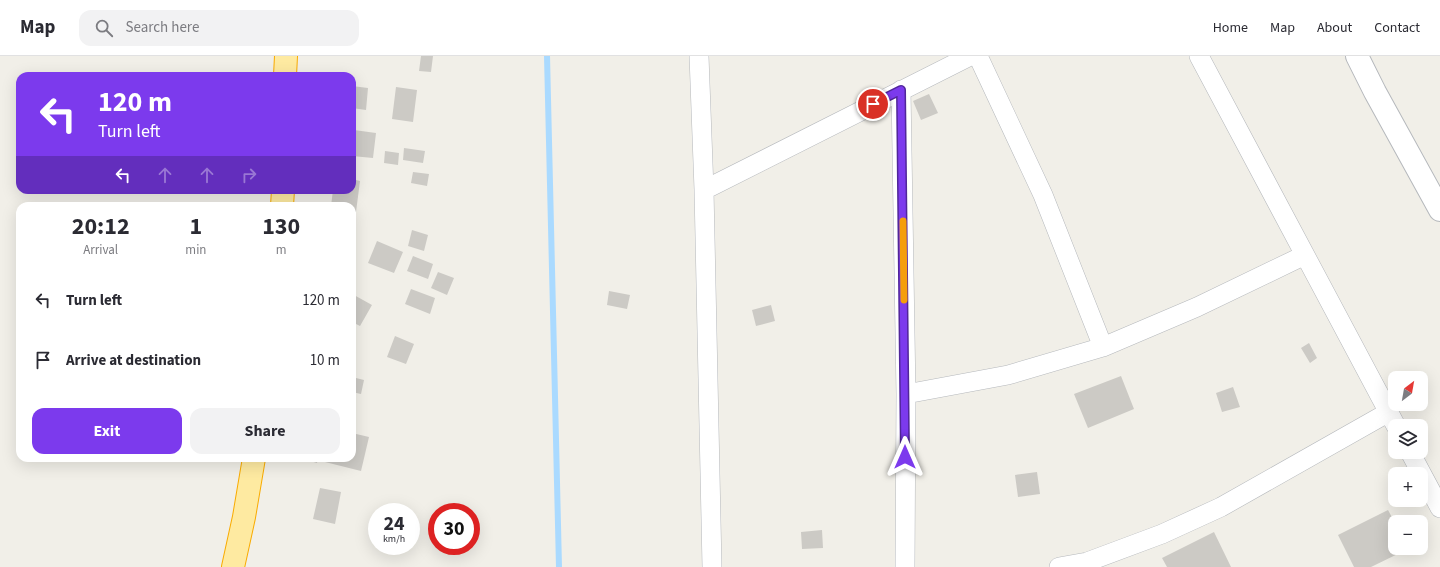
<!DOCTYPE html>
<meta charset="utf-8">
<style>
:root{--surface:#fff;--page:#f2f2f3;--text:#2b2b33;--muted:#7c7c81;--line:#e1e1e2;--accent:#7c3aed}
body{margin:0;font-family:"Source Sans 3",sans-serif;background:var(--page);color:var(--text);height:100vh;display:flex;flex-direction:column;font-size:15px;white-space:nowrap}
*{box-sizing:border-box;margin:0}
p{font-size:13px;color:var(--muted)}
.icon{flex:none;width:22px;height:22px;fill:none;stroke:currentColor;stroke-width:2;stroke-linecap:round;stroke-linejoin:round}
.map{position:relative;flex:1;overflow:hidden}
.panel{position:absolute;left:16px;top:146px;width:340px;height:260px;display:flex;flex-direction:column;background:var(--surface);border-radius:12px;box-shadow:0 4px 16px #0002}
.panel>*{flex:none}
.guide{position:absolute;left:16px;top:16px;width:340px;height:122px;border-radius:12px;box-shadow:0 4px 16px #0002;background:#7c3aed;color:#fff;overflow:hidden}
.needle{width:26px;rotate:31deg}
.tools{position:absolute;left:1388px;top:315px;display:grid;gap:8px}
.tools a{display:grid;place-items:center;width:40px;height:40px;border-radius:8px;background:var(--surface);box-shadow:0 4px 16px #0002;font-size:20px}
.speed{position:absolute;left:368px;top:447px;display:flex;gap:8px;font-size:20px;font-weight:700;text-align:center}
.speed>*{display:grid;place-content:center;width:52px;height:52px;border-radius:50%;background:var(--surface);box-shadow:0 4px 16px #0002;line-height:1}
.speed small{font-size:10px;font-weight:400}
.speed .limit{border:6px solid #d22;background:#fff;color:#111}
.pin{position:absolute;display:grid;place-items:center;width:34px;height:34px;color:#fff;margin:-17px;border:2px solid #fff;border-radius:50%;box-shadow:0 1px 4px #0007}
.me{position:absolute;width:44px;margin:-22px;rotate:0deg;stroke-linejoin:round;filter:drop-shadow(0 0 3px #0008)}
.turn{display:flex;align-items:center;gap:14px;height:84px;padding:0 16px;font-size:18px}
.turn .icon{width:52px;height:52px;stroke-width:2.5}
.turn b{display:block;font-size:28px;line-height:34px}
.lanes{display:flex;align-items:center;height:38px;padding:0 16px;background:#0003;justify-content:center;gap:20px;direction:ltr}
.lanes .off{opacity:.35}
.eta{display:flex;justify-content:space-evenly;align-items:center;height:68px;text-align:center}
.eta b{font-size:24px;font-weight:700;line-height:28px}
.primary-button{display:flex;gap:8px;margin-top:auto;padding:8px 16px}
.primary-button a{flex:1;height:46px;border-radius:12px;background:var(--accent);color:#fff;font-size:16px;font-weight:700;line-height:46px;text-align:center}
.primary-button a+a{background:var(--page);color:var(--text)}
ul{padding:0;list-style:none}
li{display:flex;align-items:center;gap:12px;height:60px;padding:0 16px}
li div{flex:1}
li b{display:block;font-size:15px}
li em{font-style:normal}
header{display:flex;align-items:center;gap:24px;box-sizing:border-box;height:56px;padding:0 20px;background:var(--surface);border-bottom:1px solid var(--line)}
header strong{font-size:19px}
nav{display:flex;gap:22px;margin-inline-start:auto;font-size:14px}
.search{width:280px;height:36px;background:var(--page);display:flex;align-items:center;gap:10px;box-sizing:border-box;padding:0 14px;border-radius:12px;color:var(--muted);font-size:15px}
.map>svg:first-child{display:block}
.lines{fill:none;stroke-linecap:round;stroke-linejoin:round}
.stream{stroke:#aadaff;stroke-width:6}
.building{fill:#cccac5}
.minor-casing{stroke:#b5b8bc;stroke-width:20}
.tertiary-casing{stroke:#b5b8bc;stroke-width:24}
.trunk-casing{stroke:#f9ab00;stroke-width:24}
.minor{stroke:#fff;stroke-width:19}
.tertiary{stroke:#fff;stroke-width:22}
.trunk{stroke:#feeaa1;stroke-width:22}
.route-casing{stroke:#51269a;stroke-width:10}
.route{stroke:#7c3aed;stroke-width:7}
.slow{stroke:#f59e0b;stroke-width:7}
</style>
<header>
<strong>Map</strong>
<div class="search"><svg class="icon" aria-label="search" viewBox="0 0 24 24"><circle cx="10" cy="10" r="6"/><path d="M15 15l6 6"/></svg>Search here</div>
<nav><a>Home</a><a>Map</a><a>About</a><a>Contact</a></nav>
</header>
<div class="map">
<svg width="1440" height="511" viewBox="0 0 1440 511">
<rect width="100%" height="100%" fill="#f1efe8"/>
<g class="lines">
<!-- stream -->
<path class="stream" d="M 547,0 L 559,511"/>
</g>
<!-- building -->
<path class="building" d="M 421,0 L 433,0 L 431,16 L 419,15 Z
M 352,30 L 368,32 L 366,54 L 352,52 Z
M 396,31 L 417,34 L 413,66 L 392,63 Z
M 929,38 L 938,57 L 921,64 L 913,45 Z
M 354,74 L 376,77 L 373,102 L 352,100 Z
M 404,92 L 425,95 L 423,107 L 403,104 Z
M 385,95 L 399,97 L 398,109 L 384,107 Z
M 413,116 L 429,118 L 427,130 L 411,127 Z
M 352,123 L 360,125 L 356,156 L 352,156 L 352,150 L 331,150 L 333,134 L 352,134 Z
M 412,174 L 428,179 L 424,195 L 408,190 Z
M 377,185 L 403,196 L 394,217 L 368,207 Z
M 413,200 L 433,208 L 428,223 L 407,215 Z
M 438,216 L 454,222 L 447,239 L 431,232 Z
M 411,233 L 435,242 L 430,258 L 405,248 Z
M 609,235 L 630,239 L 627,253 L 607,249 Z
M 354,239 L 372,249 L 360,270 L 352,266 L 352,243 Z
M 771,249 L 775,265 L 756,270 L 752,254 Z
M 395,280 L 414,288 L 406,308 L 387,301 Z
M 1309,287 L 1317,302 L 1310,307 L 1301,292 Z
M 1121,320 L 1134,353 L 1088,372 L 1074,338 Z
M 352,321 L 364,324 L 361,338 L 352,336 Z
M 1233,331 L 1240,351 L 1222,356 L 1216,337 Z
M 352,377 L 369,381 L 361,415 L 325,406 L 326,402 L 352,402 Z
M 300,402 L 318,402 L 317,407 Z
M 1037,416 L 1040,438 L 1018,441 L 1015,419 Z
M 320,432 L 341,436 L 335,468 L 313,463 Z
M 1388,454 L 1395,467 L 1395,492 L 1410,492 L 1371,511 L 1354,511 L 1338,479 Z
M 822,474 L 823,492 L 802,493 L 801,476 Z
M 1214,476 L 1231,511 L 1167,511 L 1162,502 Z"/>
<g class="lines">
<defs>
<path id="minor" d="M 699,0 L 704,134 L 712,511
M 978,0 L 1043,139 L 1103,291
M 1199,0 L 1396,370
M 901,34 L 906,338 L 905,511
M 704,134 L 970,0
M 906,338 L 1008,319 L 1103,291 L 1197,251 L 1305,199
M 1410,396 L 1440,452
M 1059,511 L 1087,506 L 1162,478 L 1221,451 L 1389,356"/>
<path id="tertiary" d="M 1357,0 L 1375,36 L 1440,154"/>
<path id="trunk" d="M 285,20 L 286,0
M 282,150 L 283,134
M 233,511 L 244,461 L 254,402"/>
</defs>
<!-- minor casing -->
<use href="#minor" class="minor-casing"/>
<!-- tertiary casing -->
<use href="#tertiary" class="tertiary-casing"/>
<!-- trunk casing -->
<use href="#trunk" class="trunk-casing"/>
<!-- minor -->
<use href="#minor" class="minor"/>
<!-- tertiary -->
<use href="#tertiary" class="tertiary"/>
<!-- trunk -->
<use href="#trunk" class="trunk"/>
</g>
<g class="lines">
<defs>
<path id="route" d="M 873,48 L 901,34 L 905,401"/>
</defs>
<!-- route casing -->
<use href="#route" class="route-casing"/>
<!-- route -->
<use href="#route" class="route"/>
<!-- slow -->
<path class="slow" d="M 903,165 L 904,244"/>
</g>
</svg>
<div class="tools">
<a><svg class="needle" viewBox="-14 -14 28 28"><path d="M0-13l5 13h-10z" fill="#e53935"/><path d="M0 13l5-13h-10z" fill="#7c7c81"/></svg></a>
<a><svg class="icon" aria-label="layers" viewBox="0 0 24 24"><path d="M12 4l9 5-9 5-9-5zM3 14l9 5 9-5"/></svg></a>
<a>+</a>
<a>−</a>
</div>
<div class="speed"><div>24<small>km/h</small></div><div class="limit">30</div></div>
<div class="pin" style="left:873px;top:48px;background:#d93025"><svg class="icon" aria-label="arrive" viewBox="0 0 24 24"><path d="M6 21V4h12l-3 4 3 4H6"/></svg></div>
<svg class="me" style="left:905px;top:401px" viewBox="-20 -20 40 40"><path d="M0-17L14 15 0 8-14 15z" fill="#7c3aed" stroke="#fff" stroke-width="4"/></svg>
<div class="guide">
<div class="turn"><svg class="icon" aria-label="left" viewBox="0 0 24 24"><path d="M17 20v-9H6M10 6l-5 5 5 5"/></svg><div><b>120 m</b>Turn left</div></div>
<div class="lanes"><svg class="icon" aria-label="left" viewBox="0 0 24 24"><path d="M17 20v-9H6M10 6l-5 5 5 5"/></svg><svg class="icon off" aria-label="ahead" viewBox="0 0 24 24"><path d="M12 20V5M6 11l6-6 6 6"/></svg><svg class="icon off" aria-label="ahead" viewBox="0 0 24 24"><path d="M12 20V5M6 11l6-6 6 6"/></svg><svg class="icon off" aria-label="right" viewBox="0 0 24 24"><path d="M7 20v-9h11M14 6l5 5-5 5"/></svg></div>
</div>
<section class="panel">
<div class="eta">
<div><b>20:12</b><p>Arrival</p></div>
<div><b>1</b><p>min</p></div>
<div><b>130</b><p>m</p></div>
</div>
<ul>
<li><svg class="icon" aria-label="left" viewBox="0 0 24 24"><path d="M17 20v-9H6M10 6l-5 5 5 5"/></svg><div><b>Turn left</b></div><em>120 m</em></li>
<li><svg class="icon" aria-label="arrive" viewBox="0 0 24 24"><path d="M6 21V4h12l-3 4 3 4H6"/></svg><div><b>Arrive at destination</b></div><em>10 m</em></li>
</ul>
<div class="primary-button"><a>Exit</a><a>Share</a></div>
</section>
</div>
